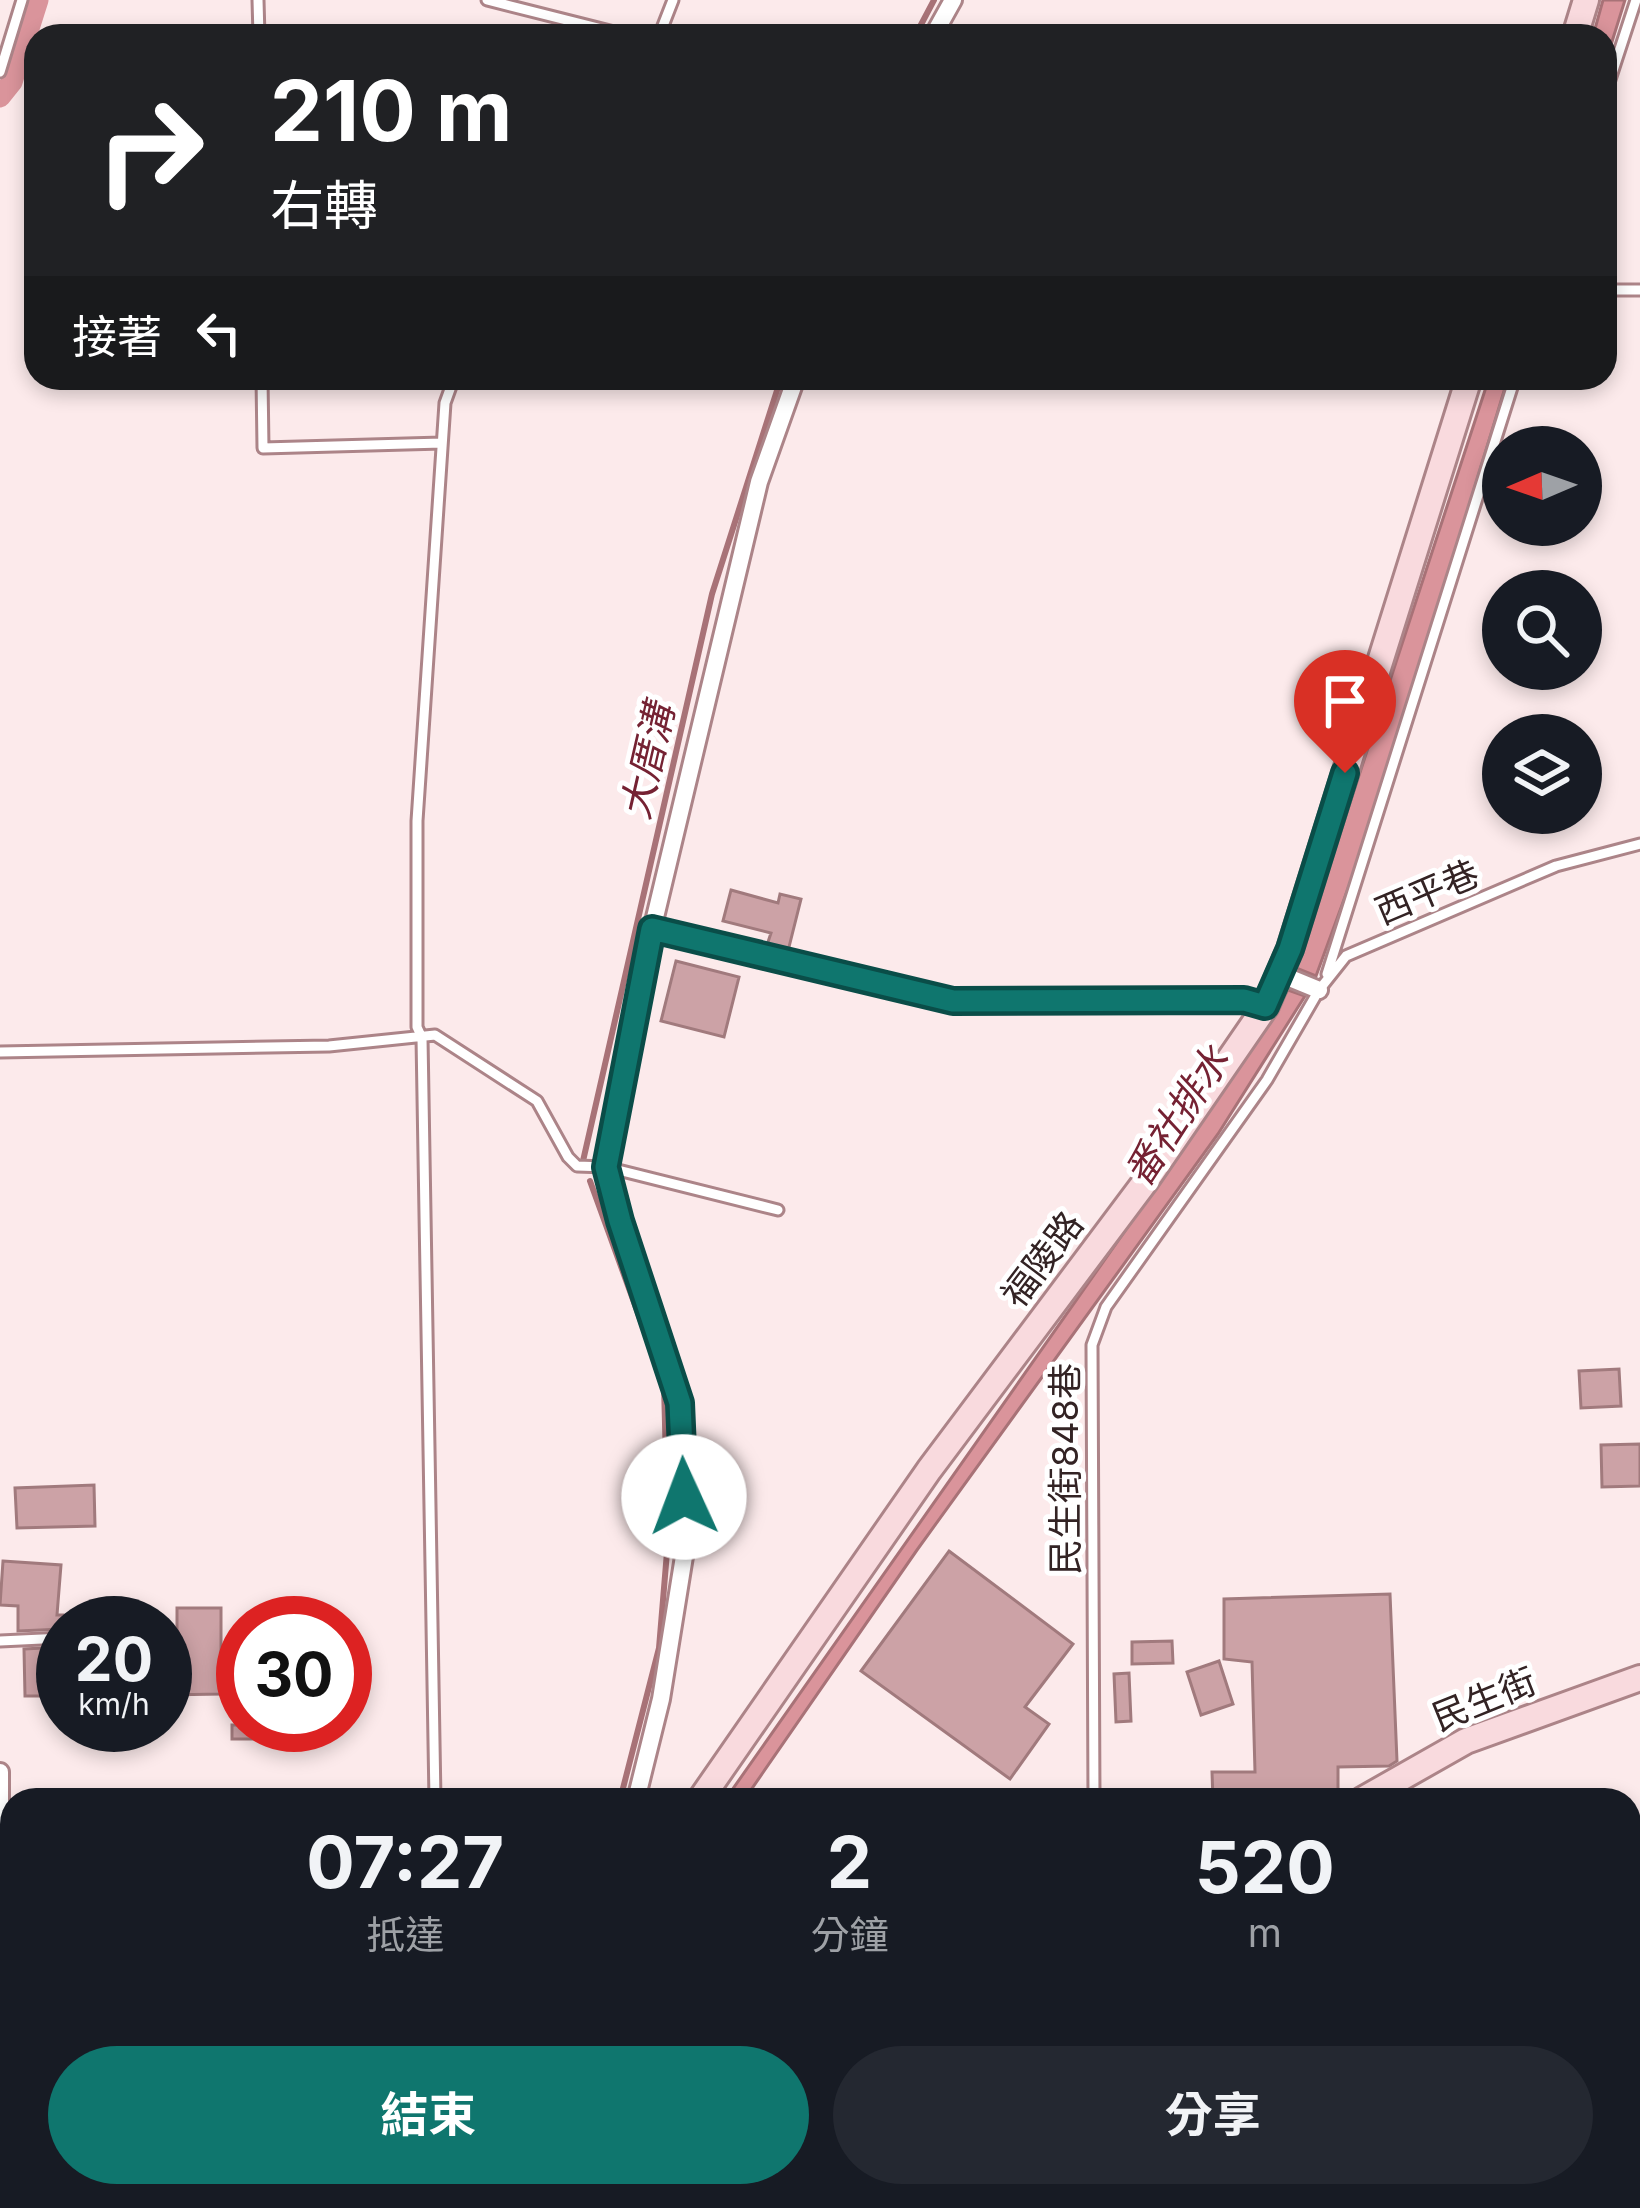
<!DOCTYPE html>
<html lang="zh-TW">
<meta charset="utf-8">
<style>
:root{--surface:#171b24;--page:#242831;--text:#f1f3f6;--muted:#9ea1a6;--accent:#0f766e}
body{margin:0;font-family:Inter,"Noto Sans TC",sans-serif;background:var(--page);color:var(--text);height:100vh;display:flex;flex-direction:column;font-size:45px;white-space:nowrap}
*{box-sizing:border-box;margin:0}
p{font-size:39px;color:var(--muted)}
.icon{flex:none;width:66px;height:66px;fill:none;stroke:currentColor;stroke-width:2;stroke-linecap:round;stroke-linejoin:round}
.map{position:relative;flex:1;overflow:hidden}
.panel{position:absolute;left:0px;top:1788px;width:1641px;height:420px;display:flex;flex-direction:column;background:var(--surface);border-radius:36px 36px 0 0;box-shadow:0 6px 18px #0003}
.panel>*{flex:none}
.banner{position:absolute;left:24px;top:24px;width:1593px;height:366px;border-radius:36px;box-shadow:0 6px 18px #0003;background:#202124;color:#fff;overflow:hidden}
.needle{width:78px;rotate:268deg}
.controls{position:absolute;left:1482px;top:426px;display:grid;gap:24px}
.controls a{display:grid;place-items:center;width:120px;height:120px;border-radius:50%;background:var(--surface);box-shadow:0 6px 18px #0003;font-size:60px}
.speed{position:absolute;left:36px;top:1596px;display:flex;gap:24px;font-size:60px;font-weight:700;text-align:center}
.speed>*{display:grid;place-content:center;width:156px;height:156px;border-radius:50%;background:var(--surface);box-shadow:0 6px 18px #0003;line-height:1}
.speed small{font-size:30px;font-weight:400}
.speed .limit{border:18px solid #d22;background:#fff;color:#111}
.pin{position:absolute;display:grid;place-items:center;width:102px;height:102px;color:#fff;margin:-123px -51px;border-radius:50% 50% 50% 0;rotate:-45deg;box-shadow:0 0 12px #0007}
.pin .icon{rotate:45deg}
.me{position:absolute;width:132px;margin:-66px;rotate:358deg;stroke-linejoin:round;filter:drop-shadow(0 0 9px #0008)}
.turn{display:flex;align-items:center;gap:42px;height:252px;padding:0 48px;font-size:54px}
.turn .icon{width:156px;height:156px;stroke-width:2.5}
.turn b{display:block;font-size:84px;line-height:102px}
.then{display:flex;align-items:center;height:114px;padding:0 48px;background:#0003;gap:24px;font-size:45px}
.eta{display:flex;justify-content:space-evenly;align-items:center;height:204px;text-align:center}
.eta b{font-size:72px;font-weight:700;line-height:84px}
.action{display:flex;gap:24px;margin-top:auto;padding:24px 48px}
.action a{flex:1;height:138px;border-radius:72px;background:var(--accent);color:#fff;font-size:48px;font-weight:700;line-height:138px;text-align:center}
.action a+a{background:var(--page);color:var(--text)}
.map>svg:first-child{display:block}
.water{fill:#da949b;stroke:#a87277;stroke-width:3}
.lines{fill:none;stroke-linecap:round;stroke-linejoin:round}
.stream{stroke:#a87277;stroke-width:6}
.canal{stroke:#da949b;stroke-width:21}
.building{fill:#cca2a6;stroke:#a17a7d;stroke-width:3}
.lane-casing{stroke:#ac8488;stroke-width:15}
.street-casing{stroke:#ac8488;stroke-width:22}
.secondary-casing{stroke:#ac8488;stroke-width:30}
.lane{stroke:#fff;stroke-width:9}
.street{stroke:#fff;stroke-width:16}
.secondary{stroke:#f9dade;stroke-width:24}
.route-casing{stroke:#0a4d48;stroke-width:30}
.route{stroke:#0f766e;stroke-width:21}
.labels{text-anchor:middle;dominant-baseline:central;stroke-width:10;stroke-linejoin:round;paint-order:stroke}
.street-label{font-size:36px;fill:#332324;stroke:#fff}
.water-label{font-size:39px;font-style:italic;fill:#752233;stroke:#fff}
</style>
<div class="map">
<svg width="1640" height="2208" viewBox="0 0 1640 2208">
<rect width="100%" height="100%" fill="#fceaeb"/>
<!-- water -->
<path class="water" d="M 1603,0 L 1625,0 L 1605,64 L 1605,36 L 1593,36 Z
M 1489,378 L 1508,378 L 1375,815 L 1316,976 L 1296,968 Z
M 1288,990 L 1305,996 L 1218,1134 L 917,1550 L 744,1800 L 725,1800 L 1205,1117 Z"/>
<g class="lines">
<!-- stream -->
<path class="stream" d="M 915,36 L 934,0
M 583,1161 L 712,594 L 781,378
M 590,1181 L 664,1385 L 668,1540 L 659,1648 L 620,1800"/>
<!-- canal -->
<path class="canal" d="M 0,97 L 12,82 L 38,0"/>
</g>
<!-- building -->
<path class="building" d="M 731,890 L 778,903 L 780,894 L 801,899 L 788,951 L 767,945 L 771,933 L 723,921 Z
M 676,961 L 739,977 L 724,1037 L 661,1021 Z
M 1619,1369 L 1621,1406 L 1581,1408 L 1579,1371 Z
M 1640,1444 L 1640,1486 L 1602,1487 L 1601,1445 Z
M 94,1485 L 95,1526 L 17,1528 L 15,1488 Z
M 949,1551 L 1073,1644 L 1025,1707 L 1049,1724 L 1010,1779 L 861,1671 Z
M 3,1561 L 61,1565 L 57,1615 L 63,1615 L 63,1629 L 18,1631 L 18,1606 L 0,1605 Z
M 1390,1594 L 1397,1761 L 1389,1766 L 1338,1767 L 1338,1800 L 1213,1800 L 1212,1772 L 1255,1772 L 1252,1662 L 1224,1659 L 1224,1599 Z
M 177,1608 L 221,1608 L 221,1694 L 165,1695 L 165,1661 L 177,1661 Z
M 1172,1641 L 1173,1663 L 1132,1664 L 1132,1642 Z
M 63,1647 L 63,1696 L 25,1696 L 24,1649 Z
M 1219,1661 L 1233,1704 L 1201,1715 L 1187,1672 Z
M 1129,1673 L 1131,1721 L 1116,1722 L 1114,1674 Z
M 232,1725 L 283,1725 L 283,1739 L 232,1739 Z"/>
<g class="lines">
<defs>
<path id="lane" d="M 258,0 L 259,36
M 487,0 L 630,36
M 659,36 L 673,0
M 0,72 L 22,0
M 1605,95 L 1636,0
M 1605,290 L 1640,290
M 262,378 L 263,448 L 442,443
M 652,930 L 953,1001 L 1244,1001 L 1260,1005
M 1327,974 L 1515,378
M 0,1052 L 329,1046 L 435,1035 L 537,1101 L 568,1157 L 577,1166 L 606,1167 L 778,1210
M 0,1641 L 63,1638
M 435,1800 L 422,1038 L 417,1027 L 417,821 L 445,403 L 454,378
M 1094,1800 L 1092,1345 L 1106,1307 L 1267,1080 L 1319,990 L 1346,956 L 1556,866 L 1640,844
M 771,2196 L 779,2208
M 1244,2196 L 1289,2208
M 40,2208 L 48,2196"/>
<path id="street" d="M 933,36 L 953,0
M 1280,974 L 1319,990
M 0,1772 L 0,1827
M 636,1800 L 661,1699 L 686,1544 L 680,1403 L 620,1221 L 606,1167 L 652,930 L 759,482 L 796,378"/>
<path id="secondary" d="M 1575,36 L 1586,0
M 700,1800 L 929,1470 L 1145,1182 L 1266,1006 L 1290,949 L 1469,378
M 1362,1800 L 1466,1741 L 1640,1678
M 421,2208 L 430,2196
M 732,2208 L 751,2196"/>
</defs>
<!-- lane casing -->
<use href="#lane" class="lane-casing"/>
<!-- street casing -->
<use href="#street" class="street-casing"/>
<!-- secondary casing -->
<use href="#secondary" class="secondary-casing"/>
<!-- lane -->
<use href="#lane" class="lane"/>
<!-- street -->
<use href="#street" class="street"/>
<!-- secondary -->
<use href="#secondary" class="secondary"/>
</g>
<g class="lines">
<defs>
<path id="route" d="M 684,1497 L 680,1403 L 620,1221 L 606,1167 L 652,929 L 953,1001 L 1244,1000 L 1265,1006 L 1290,949 L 1345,773"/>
</defs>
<!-- route casing -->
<use href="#route" class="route-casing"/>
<!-- route -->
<use href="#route" class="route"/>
</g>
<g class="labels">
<!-- street labels -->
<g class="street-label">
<text transform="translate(1427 892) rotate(-23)">西平巷</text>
<text transform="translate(1042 1259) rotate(-53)">福陵路</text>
<text transform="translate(1065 1469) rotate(-90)">民生街848巷</text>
<text transform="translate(1484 1699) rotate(-22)">民生街</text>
</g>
<!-- water labels -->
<g class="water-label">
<text transform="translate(647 761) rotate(-77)">大厝溝</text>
<text transform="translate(1176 1116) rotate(-57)">番社排水</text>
</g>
</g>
</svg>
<div class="controls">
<a><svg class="needle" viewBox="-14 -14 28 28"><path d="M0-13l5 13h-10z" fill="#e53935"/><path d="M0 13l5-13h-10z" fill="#9ea1a6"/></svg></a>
<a><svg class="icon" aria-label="search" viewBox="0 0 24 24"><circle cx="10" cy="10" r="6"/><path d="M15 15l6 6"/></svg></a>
<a><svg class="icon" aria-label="layers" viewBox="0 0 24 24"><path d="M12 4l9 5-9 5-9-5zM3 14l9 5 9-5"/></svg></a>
</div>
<div class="speed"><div>20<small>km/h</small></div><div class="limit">30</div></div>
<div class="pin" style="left:1345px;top:773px;background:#d93025"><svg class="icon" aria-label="arrive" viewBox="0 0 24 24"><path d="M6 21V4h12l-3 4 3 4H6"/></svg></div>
<svg class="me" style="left:684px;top:1497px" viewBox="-20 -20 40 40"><circle r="19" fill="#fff"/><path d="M0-13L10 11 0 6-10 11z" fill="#0f766e"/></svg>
<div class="banner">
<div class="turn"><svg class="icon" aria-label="right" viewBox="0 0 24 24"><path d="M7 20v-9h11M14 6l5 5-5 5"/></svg><div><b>210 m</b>右轉</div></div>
<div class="then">接著<svg class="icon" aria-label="left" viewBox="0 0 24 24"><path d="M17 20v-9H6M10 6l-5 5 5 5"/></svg></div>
</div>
<section class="panel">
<div class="eta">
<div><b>07:27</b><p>抵達</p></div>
<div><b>2</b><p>分鐘</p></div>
<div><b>520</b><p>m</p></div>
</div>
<div class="action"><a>結束</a><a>分享</a></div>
</section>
</div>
